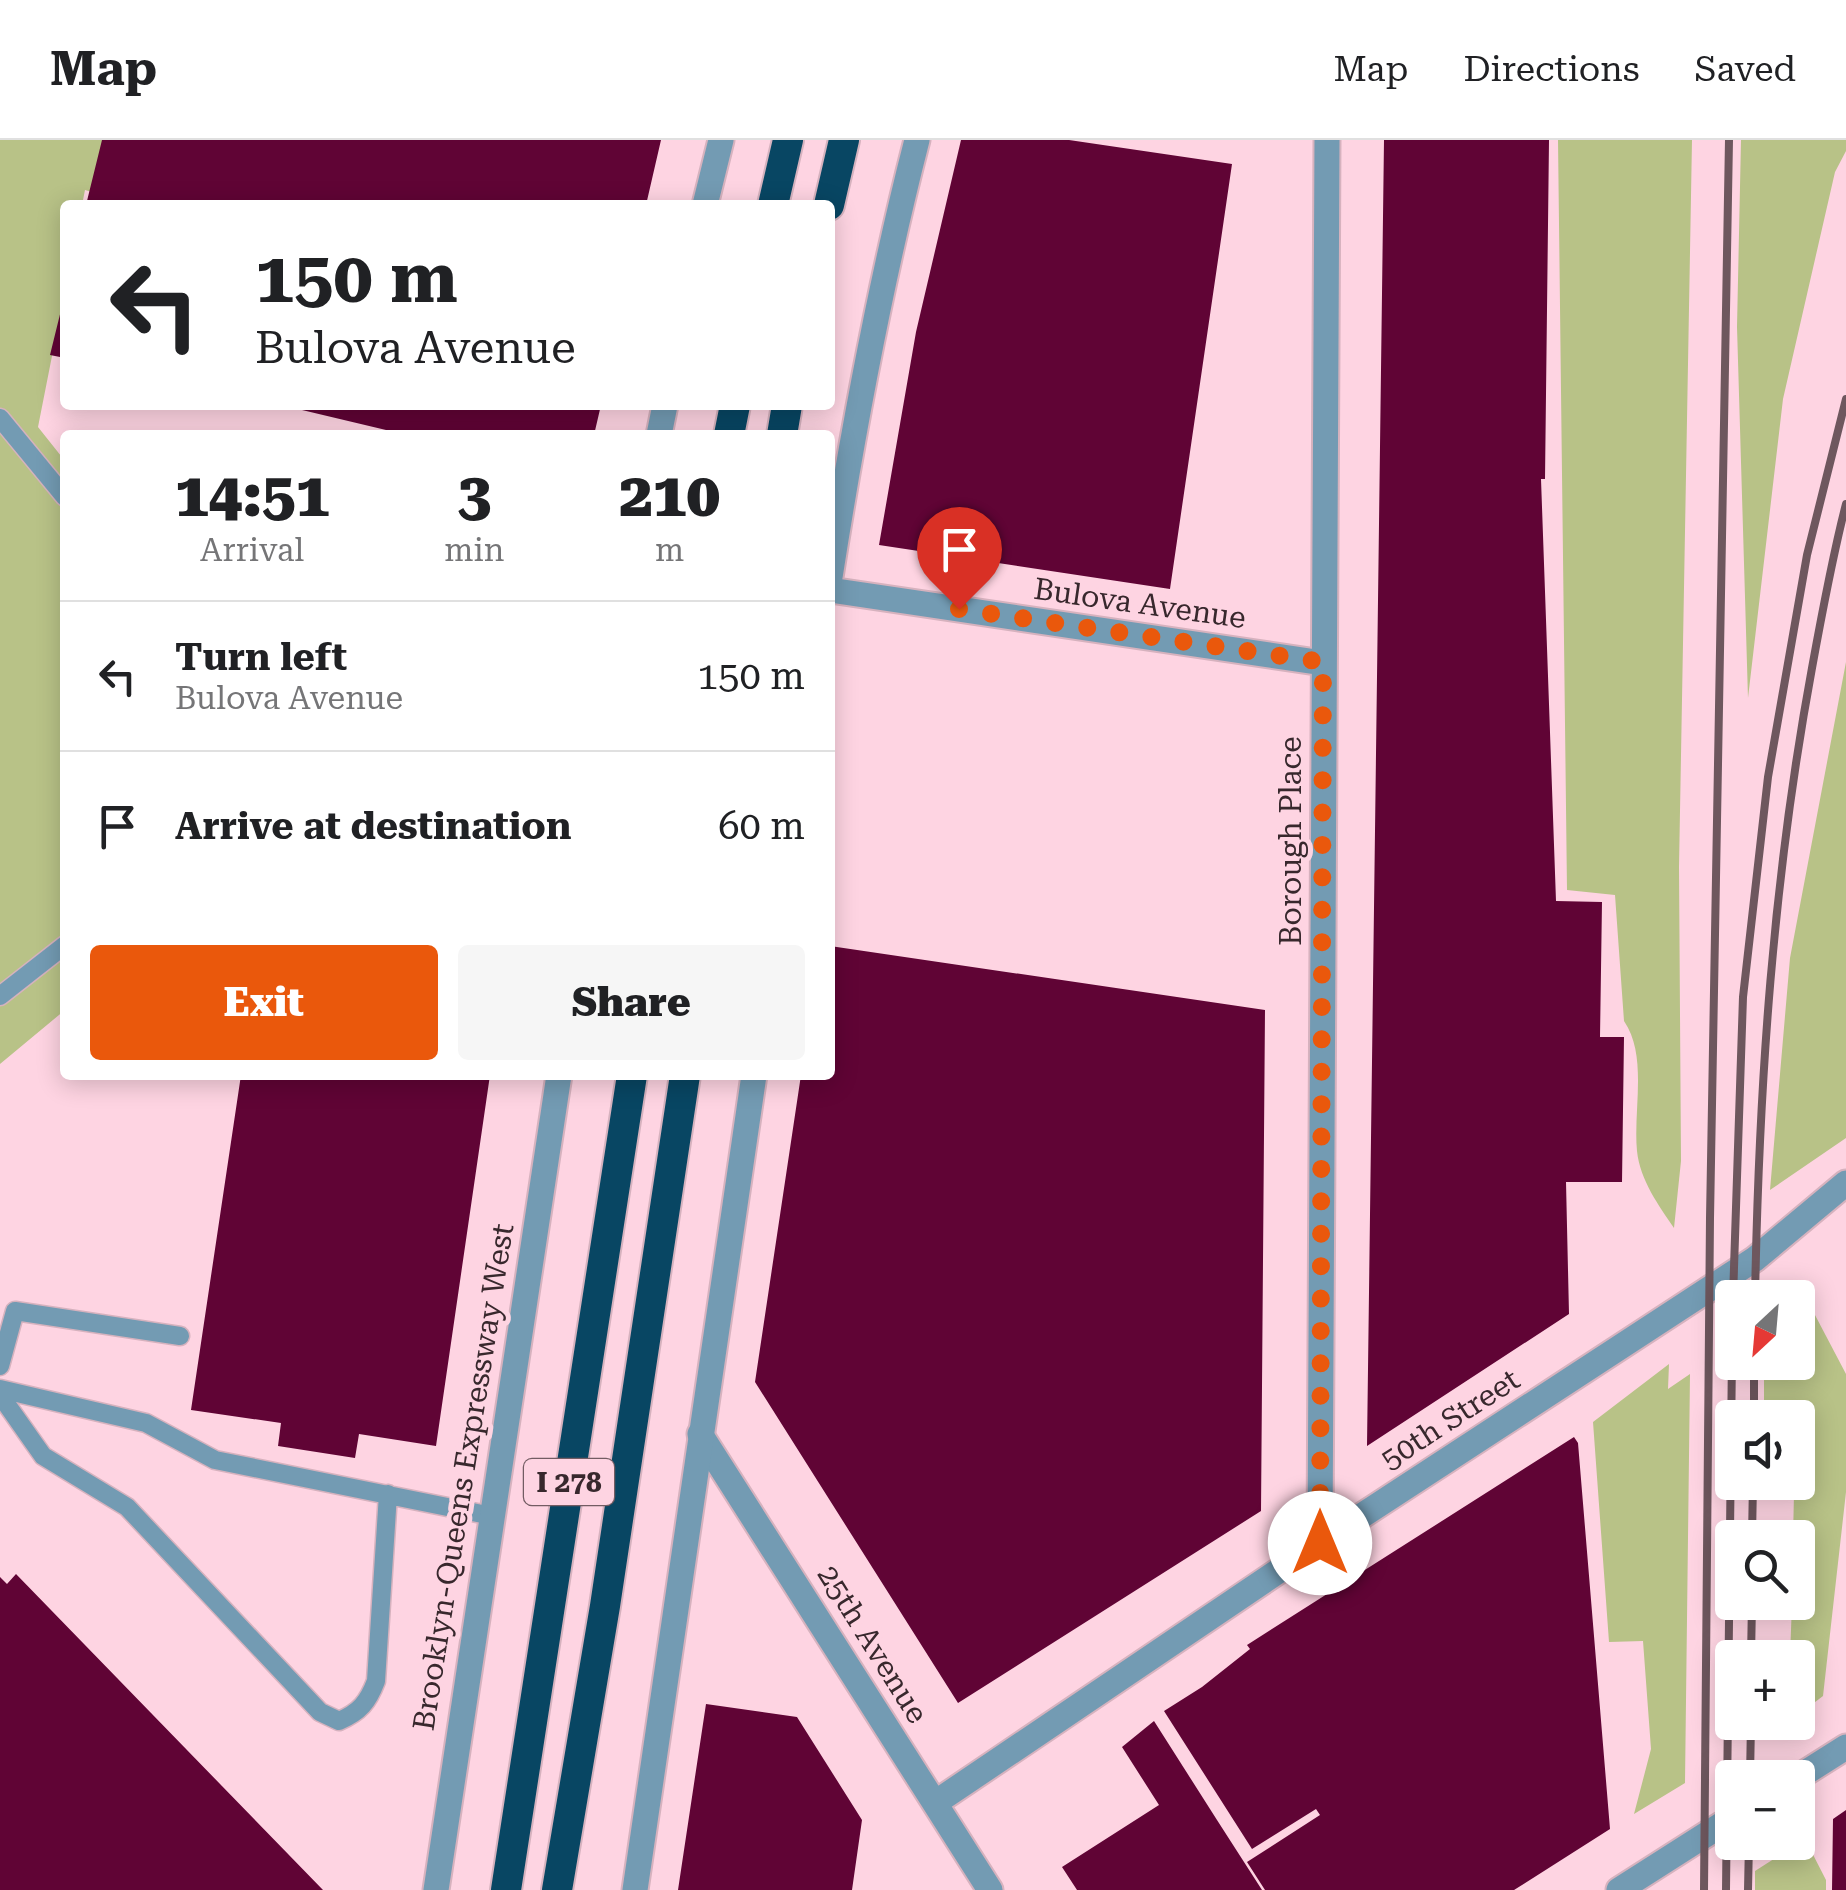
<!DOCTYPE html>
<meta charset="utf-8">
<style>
:root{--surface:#fff;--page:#f6f6f6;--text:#202124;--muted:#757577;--line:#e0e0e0;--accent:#ea580c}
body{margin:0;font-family:"Roboto Serif",serif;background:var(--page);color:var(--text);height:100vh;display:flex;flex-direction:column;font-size:38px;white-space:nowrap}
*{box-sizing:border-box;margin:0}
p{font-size:32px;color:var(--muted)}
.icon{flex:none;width:55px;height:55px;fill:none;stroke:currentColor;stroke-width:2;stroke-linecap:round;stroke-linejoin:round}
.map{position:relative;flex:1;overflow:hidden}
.sheet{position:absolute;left:60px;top:290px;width:775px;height:650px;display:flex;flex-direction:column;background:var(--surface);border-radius:10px;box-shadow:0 5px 25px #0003}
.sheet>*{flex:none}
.guide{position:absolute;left:60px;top:60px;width:775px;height:210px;border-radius:10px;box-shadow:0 5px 25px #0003;background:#fff;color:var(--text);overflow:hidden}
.needle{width:65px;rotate:206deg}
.tools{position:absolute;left:1715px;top:1140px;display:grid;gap:20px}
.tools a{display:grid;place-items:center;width:100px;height:100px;border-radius:10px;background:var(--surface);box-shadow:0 5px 25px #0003;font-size:50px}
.pin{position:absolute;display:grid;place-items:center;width:85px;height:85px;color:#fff;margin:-102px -42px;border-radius:50% 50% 50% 0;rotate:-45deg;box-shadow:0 0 10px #0007}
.pin .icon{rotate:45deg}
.me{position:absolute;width:110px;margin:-55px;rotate:0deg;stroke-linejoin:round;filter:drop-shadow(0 0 8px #0008)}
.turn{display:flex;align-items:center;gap:35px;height:210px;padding:0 30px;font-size:45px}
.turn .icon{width:130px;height:130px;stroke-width:2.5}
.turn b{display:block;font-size:70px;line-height:85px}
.eta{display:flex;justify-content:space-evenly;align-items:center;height:170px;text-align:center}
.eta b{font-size:60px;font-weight:800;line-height:70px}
.button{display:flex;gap:20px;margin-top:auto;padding:20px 30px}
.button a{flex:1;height:115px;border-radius:10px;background:var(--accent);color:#fff;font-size:40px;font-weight:800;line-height:115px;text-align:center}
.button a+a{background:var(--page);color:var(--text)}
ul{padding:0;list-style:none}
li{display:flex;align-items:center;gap:30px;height:150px;padding:0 30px;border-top:2px solid var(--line)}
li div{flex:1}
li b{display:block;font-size:38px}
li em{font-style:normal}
header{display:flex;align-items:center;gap:60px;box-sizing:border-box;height:140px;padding:0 50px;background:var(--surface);border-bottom:2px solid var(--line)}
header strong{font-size:48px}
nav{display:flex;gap:55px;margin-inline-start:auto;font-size:35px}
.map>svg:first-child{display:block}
.green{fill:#b8c287}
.building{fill:#600435}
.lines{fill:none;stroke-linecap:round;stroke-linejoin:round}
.service-casing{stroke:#d6b2be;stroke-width:21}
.minor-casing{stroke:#d6b2be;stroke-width:29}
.tertiary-casing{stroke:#d6b2be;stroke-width:29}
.motorway-casing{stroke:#d6b2be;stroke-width:34}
.service{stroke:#739bb3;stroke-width:18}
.minor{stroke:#739bb3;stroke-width:25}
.tertiary{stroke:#739bb3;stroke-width:25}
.motorway{stroke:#084663;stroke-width:30}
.rail{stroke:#6e575e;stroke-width:8}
.route{stroke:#ea580c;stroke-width:18;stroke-dasharray:0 32.4}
.labels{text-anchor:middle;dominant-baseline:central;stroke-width:10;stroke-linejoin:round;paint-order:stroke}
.shield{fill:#fed4e2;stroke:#735c63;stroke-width:2.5}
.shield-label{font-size:28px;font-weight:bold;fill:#38282d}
.street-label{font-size:30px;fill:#38282d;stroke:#fed4e2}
</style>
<header>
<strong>Map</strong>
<nav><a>Map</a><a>Directions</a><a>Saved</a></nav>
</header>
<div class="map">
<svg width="1846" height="1750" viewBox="0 0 1846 1750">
<rect width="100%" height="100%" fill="#fed4e2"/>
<!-- green -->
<path class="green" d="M 0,0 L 107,0 L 95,53 L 85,50 L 82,65 L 65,65 L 65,150 L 38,287 L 65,321 L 65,870 L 0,924 Z
M 1558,0 L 1692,0 L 1679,727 L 1681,1021 L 1674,1088 C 1659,1066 1640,1040 1637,1011 C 1633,970 1648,916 1624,881 L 1615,755 L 1567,750 Z
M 1741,0 L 1846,0 L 1846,11 L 1835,32 L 1783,259 L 1748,558 L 1737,187 Z
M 1846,522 L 1846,998 L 1770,1050 L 1790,818 Z
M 1805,1156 L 1846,1234 L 1846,1352 L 1823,1556 L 1798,1575 L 1798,1518 L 1790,1517 L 1792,1463 L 1798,1462 L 1798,1398 L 1793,1397 L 1794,1354 L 1790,1343 L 1798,1342 L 1798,1278 L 1765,1277 L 1764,1273 L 1764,1223 L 1798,1222 L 1798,1160 Z
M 1669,1224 L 1668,1249 L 1690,1234 L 1685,1643 L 1634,1674 L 1651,1609 L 1643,1501 L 1609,1502 L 1593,1282 Z
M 1805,1699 L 1826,1740 L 1826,1750 L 1755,1750 L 1755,1731 Z"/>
<!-- building -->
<path class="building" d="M 102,0 L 661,0 L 646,65 L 86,65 Z
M 961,0 L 1069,0 L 1232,24 L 1170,449 L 879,405 L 916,192 Z
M 1384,0 L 1549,0 L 1545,339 L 1541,339 L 1556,761 L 1602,762 L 1600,897 L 1624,897 L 1622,1042 L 1566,1042 L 1569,1174 L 1367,1306 Z
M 64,158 L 65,159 L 65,218 L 50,215 Z
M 281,265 L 601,265 L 594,295 L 407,295 Z
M 830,806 L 1265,870 L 1261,1371 L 958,1563 L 755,1242 L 801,935 L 830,935 Z
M 241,935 L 490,935 L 436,1306 L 359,1294 L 355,1318 L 278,1306 L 281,1283 L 191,1270 Z
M 1574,1297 L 1578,1303 L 1610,1689 L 1514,1750 L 1265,1750 L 1247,1722 L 1320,1675 L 1316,1669 L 1252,1709 L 1164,1571 L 1202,1547 L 1250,1509 L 1247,1505 Z
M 16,1434 L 323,1750 L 0,1750 L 0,1437 L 7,1444 Z
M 706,1564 L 797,1577 L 862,1680 L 852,1750 L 678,1750 Z
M 1154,1581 L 1217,1680 L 1262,1750 L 1077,1750 L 1062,1727 L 1159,1665 L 1122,1607 Z
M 1846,1670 L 1846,1750 L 1832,1750 L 1833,1679 Z"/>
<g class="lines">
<defs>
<path id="service" d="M 0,278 L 65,357
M 0,856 L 65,805
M 0,1226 L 15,1171 L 180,1196
M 0,1249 L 146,1283 L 215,1320 L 492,1376
M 0,1255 L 43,1316 L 127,1367 L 320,1572 L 339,1581 C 360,1572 368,1562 376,1541 L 388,1354"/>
<path id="minor" d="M 830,450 L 1323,523
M 700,1294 L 990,1750
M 1320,1403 L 1327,0
M 1797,1638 L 1846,1607
M 935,1663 L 1320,1403 L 1755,1119 L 1846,1043
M 1619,1750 L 1732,1678"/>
<path id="tertiary" d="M 705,65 L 721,0
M 659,295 L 665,265
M 830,437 C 853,290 880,144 917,0
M 436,1750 L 559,935
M 635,1750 L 754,935"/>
<path id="motorway" d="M 773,65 L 788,0
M 829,65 L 844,0
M 729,295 L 735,265
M 782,295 L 787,265
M 506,1750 L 632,935
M 557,1750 L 605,1466 L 685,935"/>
</defs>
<!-- service casing -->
<use href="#service" class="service-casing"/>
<!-- minor casing -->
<use href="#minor" class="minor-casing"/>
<!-- tertiary casing -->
<use href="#tertiary" class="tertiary-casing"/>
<!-- motorway casing -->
<use href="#motorway" class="motorway-casing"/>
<!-- service -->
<use href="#service" class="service"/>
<!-- minor -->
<use href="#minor" class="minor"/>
<!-- tertiary -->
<use href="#tertiary" class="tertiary"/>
<!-- motorway -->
<use href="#motorway" class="motorway"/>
<!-- rail -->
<path class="rail" d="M 1733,1158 L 1743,857 L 1768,637 L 1807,415 L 1846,259
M 1755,1158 C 1759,943 1773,739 1812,528 C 1822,473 1832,418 1846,364
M 1754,1278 L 1754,1222
M 1752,1398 L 1753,1342
M 1751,1518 L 1752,1462
M 1750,1638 L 1751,1582
M 1704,1750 L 1710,1078 L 1729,0
M 1726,1750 L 1732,1214
M 1748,1750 L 1749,1702"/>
</g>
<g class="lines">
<!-- route -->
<path class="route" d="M 959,469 L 1323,522 L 1320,1403"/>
</g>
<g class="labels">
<!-- shield labels -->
<rect class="shield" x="524" y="1319" width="90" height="46" rx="8"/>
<g class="shield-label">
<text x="569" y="1342">I 278</text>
</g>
<!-- street labels -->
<g class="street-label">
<text transform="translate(1140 463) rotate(8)">Bulova Avenue</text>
<text transform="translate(1290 701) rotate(-90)">Borough Place</text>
<text transform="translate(1450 1279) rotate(-33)">50th Street</text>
<text transform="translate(463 1337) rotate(-81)">Brooklyn-Queens Expressway West</text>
<text transform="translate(873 1504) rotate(58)">25th Avenue</text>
</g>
</g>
</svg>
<div class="tools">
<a><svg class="needle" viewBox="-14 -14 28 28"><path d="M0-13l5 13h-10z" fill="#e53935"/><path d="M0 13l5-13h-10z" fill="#757577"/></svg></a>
<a><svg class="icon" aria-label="sound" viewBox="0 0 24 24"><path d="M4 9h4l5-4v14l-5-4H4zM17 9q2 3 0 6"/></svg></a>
<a><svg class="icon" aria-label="search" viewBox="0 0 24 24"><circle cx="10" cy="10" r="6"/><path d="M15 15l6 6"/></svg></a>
<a>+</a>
<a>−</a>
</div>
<div class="pin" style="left:959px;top:469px;background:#d93025"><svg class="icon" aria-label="arrive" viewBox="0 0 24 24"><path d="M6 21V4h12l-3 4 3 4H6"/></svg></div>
<svg class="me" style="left:1320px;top:1403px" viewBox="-20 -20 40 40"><circle r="19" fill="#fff"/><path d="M0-13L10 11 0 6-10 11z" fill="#ea580c"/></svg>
<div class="guide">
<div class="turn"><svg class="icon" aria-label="left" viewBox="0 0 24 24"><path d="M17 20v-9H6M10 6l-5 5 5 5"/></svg><div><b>150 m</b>Bulova Avenue</div></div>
</div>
<section class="sheet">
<div class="eta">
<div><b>14:51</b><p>Arrival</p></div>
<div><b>3</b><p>min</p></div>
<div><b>210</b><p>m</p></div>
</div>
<ul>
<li><svg class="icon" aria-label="left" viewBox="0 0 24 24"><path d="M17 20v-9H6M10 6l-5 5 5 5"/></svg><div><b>Turn left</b><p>Bulova Avenue</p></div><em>150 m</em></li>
<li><svg class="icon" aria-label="arrive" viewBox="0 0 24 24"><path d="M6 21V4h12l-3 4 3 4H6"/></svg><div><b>Arrive at destination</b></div><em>60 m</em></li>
</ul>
<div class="button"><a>Exit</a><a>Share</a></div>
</section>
</div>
